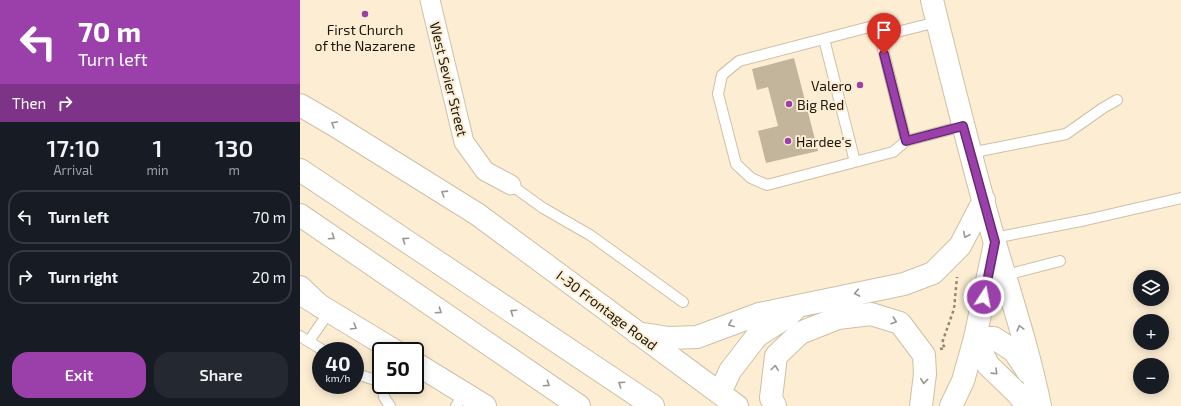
<!DOCTYPE html>
<meta charset="utf-8">
<style>
:root{--surface:#171b24;--page:#242831;--text:#f1f3f6;--muted:#9ea1a6;--line:#363941;--accent:#9b40ab}
body{margin:0;font-family:"Exo 2",sans-serif;background:var(--page);color:var(--text);height:100vh;display:flex;flex-direction:column;font-size:15px;white-space:nowrap}
*{box-sizing:border-box;margin:0}
p{font-size:13px;color:var(--muted)}
.icon{flex:none;width:22px;height:22px;fill:none;stroke:currentColor;stroke-width:2;stroke-linecap:round;stroke-linejoin:round}
.map{position:relative;flex:1;overflow:hidden}
.drawer{display:flex;flex-direction:column;background:var(--surface);width:300px}
.drawer>*{flex:none}
.hud{background:#9b40ab;color:#fff;overflow:hidden}
.tools{position:absolute;left:833px;top:270px;display:grid;gap:8px}
.tools a{display:grid;place-items:center;width:36px;height:36px;border-radius:50%;background:var(--surface);box-shadow:0 2px 10px #0003;font-size:20px}
.speed{position:absolute;left:12px;top:342px;display:flex;gap:8px;font-size:20px;font-weight:700;text-align:center}
.speed>*{display:grid;place-content:center;width:52px;height:52px;border-radius:50%;background:var(--surface);box-shadow:0 2px 10px #0003;line-height:1}
.speed small{font-size:10px;font-weight:400}
.speed .limit{border:2px solid #111;border-radius:6px;background:#fff;color:#111}
.pin{position:absolute;display:grid;place-items:center;width:34px;height:34px;color:#fff;margin:-41px -17px;border-radius:50% 50% 50% 0;rotate:-45deg;box-shadow:0 0 4px #0007}
.pin .icon{rotate:45deg}
.me{position:absolute;width:44px;margin:-22px;rotate:11deg;stroke-linejoin:round;filter:drop-shadow(0 0 3px #0008)}
.turn{display:flex;align-items:center;gap:14px;height:84px;padding:0 12px;font-size:18px}
.turn .icon{width:52px;height:52px;stroke-width:2.5}
.turn b{display:block;font-size:28px;line-height:34px}
.then{display:flex;align-items:center;height:38px;padding:0 12px;background:#0003;gap:8px;font-size:15px}
.eta{display:flex;justify-content:space-evenly;align-items:center;height:68px;text-align:center}
.eta b{font-size:24px;font-weight:600;line-height:28px}
.cta{display:flex;gap:8px;margin-top:auto;padding:8px 12px}
.cta a{flex:1;height:46px;border-radius:16px;background:var(--accent);color:#fff;font-size:16px;font-weight:600;line-height:46px;text-align:center}
.cta a+a{background:var(--page);color:var(--text)}
ul{padding:0;list-style:none}
li{display:flex;align-items:center;gap:12px;height:54px;margin:0 8px 6px;padding:0 4px;border:2px solid var(--line);border-radius:16px}
li div{flex:1}
li b{display:block;font-size:15px}
li em{font-style:normal}
main{display:flex;flex:1;min-height:0}
.map>svg:first-child{display:block}
.building{fill:#c3b59c}
.lines{fill:none;stroke-linecap:round;stroke-linejoin:round}
.service-casing{stroke:#cec0a6;stroke-width:12}
.minor-casing{stroke:#cec0a6;stroke-width:21}
.secondary-casing{stroke:#cec0a6;stroke-width:24}
.motorway-casing{stroke:#cec0a6;stroke-width:24}
.path{stroke:#918774;stroke-width:2.5;stroke-dasharray:3 3;stroke-linecap:butt}
.service{stroke:#fff;stroke-width:10}
.minor{stroke:#fff;stroke-width:19}
.secondary{stroke:#fff;stroke-width:22}
.motorway{stroke:#fff;stroke-width:22}
.oneway{stroke:#989692}
.route-casing{stroke:#652a6f;stroke-width:10}
.route{stroke:#9b40ab;stroke-width:7}
.poi-dot{fill:#9b40ab;stroke:#fdeed3;stroke-width:1.5}
.labels{text-anchor:middle;dominant-baseline:central;stroke-width:4;stroke-linejoin:round;paint-order:stroke}
.poi-label{font-size:14px;fill:#1b160c;stroke:#fdeed3;text-anchor:start}
.street-label{font-size:14px;fill:#1b160c;stroke:#fdeed3}
</style>
<main>
<section class="drawer">
<div class="hud">
<div class="turn"><svg class="icon" aria-label="left" viewBox="0 0 24 24"><path d="M17 20v-9H6M10 6l-5 5 5 5"/></svg><div><b>70 m</b>Turn left</div></div>
<div class="then">Then<svg class="icon" aria-label="right" viewBox="0 0 24 24"><path d="M7 20v-9h11M14 6l5 5-5 5"/></svg></div>
</div>
<div class="eta">
<div><b>17:10</b><p>Arrival</p></div>
<div><b>1</b><p>min</p></div>
<div><b>130</b><p>m</p></div>
</div>
<ul>
<li><svg class="icon" aria-label="left" viewBox="0 0 24 24"><path d="M17 20v-9H6M10 6l-5 5 5 5"/></svg><div><b>Turn left</b></div><em>70 m</em></li>
<li><svg class="icon" aria-label="right" viewBox="0 0 24 24"><path d="M7 20v-9h11M14 6l5 5-5 5"/></svg><div><b>Turn right</b></div><em>20 m</em></li>
</ul>
<div class="cta"><a>Exit</a><a>Share</a></div>
</section>
<div class="map">
<svg width="881" height="406" viewBox="0 0 881 406">
<rect width="100%" height="100%" fill="#fdeed3"/>
<!-- building -->
<path class="building" d="M 494,58 L 518,151 L 466,163 L 458,131 L 478,126 L 468,87 L 457,90 L 452,69 Z"/>
<g class="lines">
<defs>
<path id="service" d="M 637,22 L 593,33 L 577,25 L 439,61 L 422,75 L 418,94 L 436,164 L 451,178 L 467,185 L 593,152 L 606,141 L 663,126
M 577,25 L 606,141
M 524,39 L 555,162
M 670,153 L 766,134 L 803,108 L 817,100
M 211,185 L 243,208 L 290,235 L 383,302
M 694,238 L 786,220 L 881,198
M 706,275 L 760,261
M 0,336 L 24,351
M 9,341 L 29,312
M 55,371 L 60,375 L 81,382
M 83,385 L 84,397 L 90,406
M 156,406 L 164,393"/>
<path id="minor" d="M 130,0 L 164,142 L 185,171 L 211,185"/>
<path id="secondary" d="M 632,0 C 652,81 672,163 695,243 C 711,297 729,351 740,406
M 177,214 L 437,406
M 4,296 L 95,351
M 337,333 L 369,338 L 397,337 L 459,314 L 604,284 L 633,273 L 660,246 L 684,200
M 115,363 L 185,406
M 420,393 L 430,371 L 457,336 L 485,318 L 494,310
M 475,406 L 471,398 L 476,356 L 500,333 L 538,318 L 571,314 L 600,323 L 624,355 L 625,374 L 621,406
M 651,406 L 663,381 L 675,338 L 695,243
M 727,406 L 717,393 L 688,365 L 675,338 L 694,338 L 714,351 L 728,372"/>
<path id="motorway" d="M 0,105 L 31,123 L 177,214
M 0,170 L 353,406
M 0,215 L 279,406
M 0,287 L 20,306"/>
</defs>
<!-- service casing -->
<use href="#service" class="service-casing"/>
<!-- minor casing -->
<use href="#minor" class="minor-casing"/>
<!-- secondary casing -->
<use href="#secondary" class="secondary-casing"/>
<!-- motorway casing -->
<use href="#motorway" class="motorway-casing"/>
<!-- path -->
<path class="path" d="M 640,349 L 645,348 L 642,343 L 654,309 L 657,277"/>
<!-- service -->
<use href="#service" class="service"/>
<!-- minor -->
<use href="#minor" class="minor"/>
<!-- secondary -->
<use href="#secondary" class="secondary"/>
<!-- motorway -->
<use href="#motorway" class="motorway"/>
</g>
<!-- one-way arrows -->
<defs><path id="oneway-chevron" d="M-2-3.5L2.5 0L-2 3.5" fill="none" stroke-width="1.6" stroke-linecap="round" stroke-linejoin="round"/></defs>
<g class="oneway">
<use href="#oneway-chevron" transform="translate(34 124) rotate(-149)"/>
<use href="#oneway-chevron" transform="translate(144 193) rotate(-148)"/>
<use href="#oneway-chevron" transform="translate(666 235) rotate(117)"/>
<use href="#oneway-chevron" transform="translate(32 237) rotate(34)"/>
<use href="#oneway-chevron" transform="translate(105 240) rotate(-146)"/>
<use href="#oneway-chevron" transform="translate(557 293) rotate(169)"/>
<use href="#oneway-chevron" transform="translate(139 311) rotate(34)"/>
<use href="#oneway-chevron" transform="translate(213 312) rotate(-146)"/>
<use href="#oneway-chevron" transform="translate(594 321) rotate(19)"/>
<use href="#oneway-chevron" transform="translate(431 324) rotate(159)"/>
<use href="#oneway-chevron" transform="translate(54 327) rotate(30)"/>
<use href="#oneway-chevron" transform="translate(720 328) rotate(-105)"/>
<use href="#oneway-chevron" transform="translate(475 368) rotate(-83)"/>
<use href="#oneway-chevron" transform="translate(695 372) rotate(44)"/>
<use href="#oneway-chevron" transform="translate(624 381) rotate(96)"/>
<use href="#oneway-chevron" transform="translate(247 384) rotate(34)"/>
<use href="#oneway-chevron" transform="translate(321 384) rotate(-146)"/>
</g>
<g class="lines">
<defs>
<path id="route" d="M 584,54 L 606,141 L 663,126 L 695,242 L 684,297"/>
</defs>
<!-- route casing -->
<use href="#route" class="route-casing"/>
<!-- route -->
<use href="#route" class="route"/>
</g>
<!-- markers -->
<g class="poi-dot">
<circle cx="65" cy="14" r="4"/>
<circle cx="560" cy="85" r="4"/>
<circle cx="489" cy="104" r="4"/>
<circle cx="488" cy="141" r="4"/>
</g>
<g class="labels">
<!-- poi labels -->
<g class="poi-label">
<text x="65" y="29" text-anchor="middle">First Church<tspan x="65" dy="16">of the Nazarene</tspan></text>
<text x="552" y="85" text-anchor="end">Valero</text>
<text x="497" y="104">Big Red</text>
<text x="496" y="141">Hardee's</text>
</g>
<!-- street labels -->
<g class="street-label">
<text transform="translate(149 79) rotate(76)">West Sevier Street</text>
<text transform="translate(307 310) rotate(37)">I-30 Frontage Road</text>
</g>
</g>
</svg>
<div class="tools">
<a><svg class="icon" aria-label="layers" viewBox="0 0 24 24"><path d="M12 4l9 5-9 5-9-5zM3 14l9 5 9-5"/></svg></a>
<a>+</a>
<a>−</a>
</div>
<div class="speed"><div>40<small>km/h</small></div><div class="limit">50</div></div>
<div class="pin" style="left:584px;top:54px;background:#d93025"><svg class="icon" aria-label="arrive" viewBox="0 0 24 24"><path d="M6 21V4h12l-3 4 3 4H6"/></svg></div>
<svg class="me" style="left:684px;top:297px" viewBox="-20 -20 40 40"><circle r="17" fill="#9b40ab" stroke="#fff" stroke-width="3"/><path d="M0-11L8 9 0 5-8 9z" fill="#fff"/></svg>
</div>
</main>
